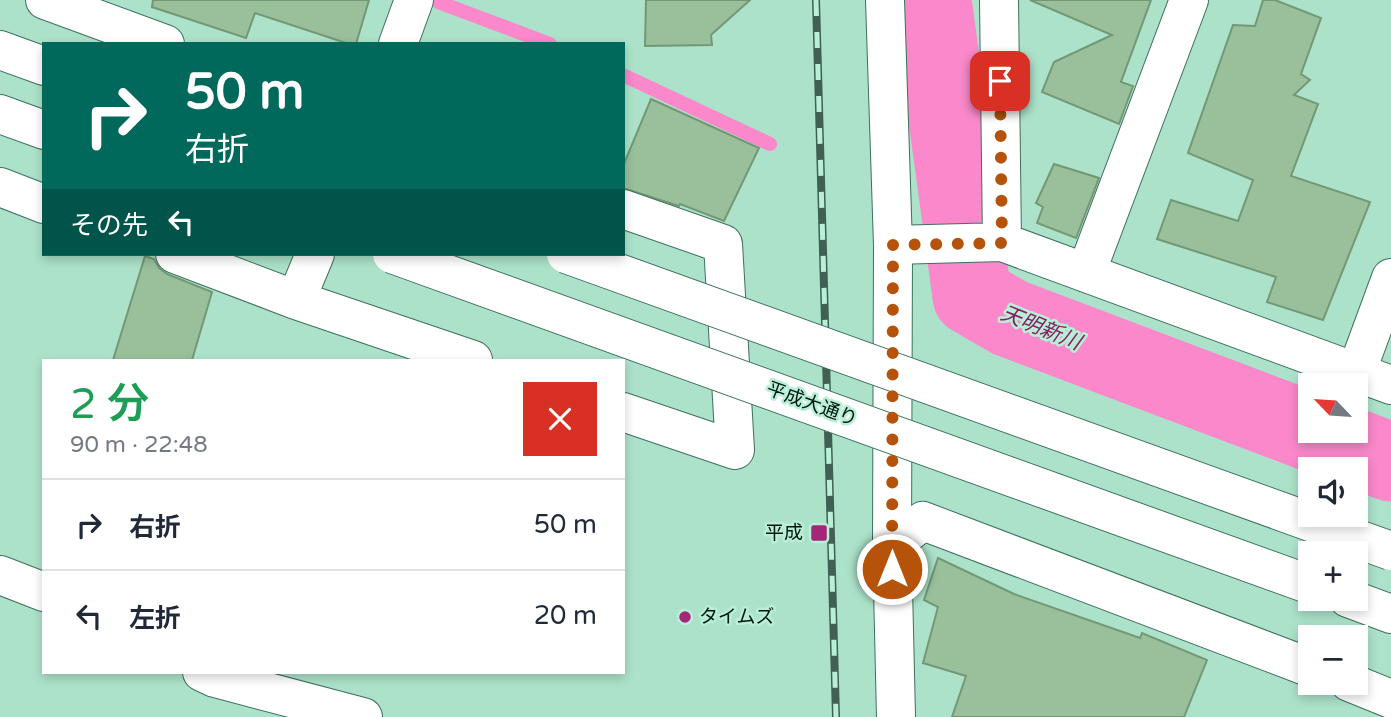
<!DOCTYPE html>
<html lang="ja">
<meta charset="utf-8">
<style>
:root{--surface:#fff;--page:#f2f2f3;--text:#1f2937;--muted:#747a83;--line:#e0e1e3}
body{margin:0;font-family:"Varela Round","Noto Sans JP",sans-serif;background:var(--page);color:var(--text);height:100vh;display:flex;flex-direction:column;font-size:26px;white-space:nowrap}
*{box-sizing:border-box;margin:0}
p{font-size:23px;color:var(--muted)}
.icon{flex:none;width:38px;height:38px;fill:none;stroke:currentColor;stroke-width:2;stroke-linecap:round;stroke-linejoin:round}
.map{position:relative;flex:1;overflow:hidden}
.side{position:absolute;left:42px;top:359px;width:583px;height:315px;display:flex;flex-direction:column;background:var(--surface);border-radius:0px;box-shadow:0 4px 10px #0003}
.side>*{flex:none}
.banner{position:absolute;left:42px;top:42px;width:583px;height:214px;border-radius:0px;box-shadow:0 4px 10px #0003;background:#00695c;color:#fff;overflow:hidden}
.needle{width:46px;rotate:295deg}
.buttons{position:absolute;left:1298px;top:373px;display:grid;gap:14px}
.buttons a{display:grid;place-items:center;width:70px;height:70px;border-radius:0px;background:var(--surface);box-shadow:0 4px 10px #0003;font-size:35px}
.pin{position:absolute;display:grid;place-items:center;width:60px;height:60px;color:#fff;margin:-30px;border-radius:14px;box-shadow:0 4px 10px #0006}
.me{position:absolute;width:77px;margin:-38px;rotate:0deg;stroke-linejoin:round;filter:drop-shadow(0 0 5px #0008)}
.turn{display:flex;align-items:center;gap:24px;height:147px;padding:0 28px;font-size:32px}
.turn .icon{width:91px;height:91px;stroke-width:2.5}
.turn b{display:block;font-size:49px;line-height:60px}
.then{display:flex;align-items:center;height:66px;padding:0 28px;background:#0003;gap:14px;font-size:26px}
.round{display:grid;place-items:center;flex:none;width:74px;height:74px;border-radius:0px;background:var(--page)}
.headline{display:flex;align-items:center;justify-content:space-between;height:119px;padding:0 28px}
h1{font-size:42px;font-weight:600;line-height:52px;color:#1e9e55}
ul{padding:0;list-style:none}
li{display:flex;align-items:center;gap:21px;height:91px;padding:0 28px;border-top:2px solid var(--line)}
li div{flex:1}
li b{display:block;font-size:26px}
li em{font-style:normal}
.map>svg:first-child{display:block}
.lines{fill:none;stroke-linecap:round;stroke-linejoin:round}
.stream{stroke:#fa88ca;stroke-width:14}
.river{stroke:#fa88ca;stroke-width:79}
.building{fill:#9abf9b;stroke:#739875;stroke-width:2}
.minor-casing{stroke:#3e715d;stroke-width:40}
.minor{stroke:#fff;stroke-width:38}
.rail-casing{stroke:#406053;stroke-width:8}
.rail{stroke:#b9efd7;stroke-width:5;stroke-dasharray:16;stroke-linecap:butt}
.minor-bridge-casing{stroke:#3e715d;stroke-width:40;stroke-linecap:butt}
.minor-bridge{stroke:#fff;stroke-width:38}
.route{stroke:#b45309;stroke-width:12;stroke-dasharray:0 21.6}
.poi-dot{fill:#a42679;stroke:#b9efd7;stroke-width:2.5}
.labels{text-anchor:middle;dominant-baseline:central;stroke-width:5;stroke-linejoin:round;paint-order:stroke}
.street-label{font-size:19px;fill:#03170f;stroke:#b9efd7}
.poi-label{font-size:19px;fill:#03170f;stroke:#b9efd7;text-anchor:end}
.water-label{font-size:21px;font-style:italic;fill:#862263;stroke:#b9efd7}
</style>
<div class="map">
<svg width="1391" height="717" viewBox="0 0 1391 717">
<rect width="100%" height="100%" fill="#ace2ca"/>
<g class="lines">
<!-- stream -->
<path class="stream" d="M 438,2 L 550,44
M 623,75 L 770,144"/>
<!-- river -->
<path class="river" d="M 932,0 L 972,296 L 1010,318 L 1391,462"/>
</g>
<!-- building -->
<path class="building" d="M 153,0 L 369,0 L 356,44 L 349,44 L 255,13 L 246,38 L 152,7 Z
M 646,0 L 750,0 L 711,35 L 712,45 L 645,46 Z
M 1030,0 L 1151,0 L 1121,82 L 1133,86 L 1119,124 L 1042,92 L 1054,62 L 1112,35 Z
M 1263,0 L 1275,0 L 1321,18 L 1301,74 L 1310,80 L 1294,95 L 1318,104 L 1291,176 L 1370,202 L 1323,320 L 1267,302 L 1276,277 L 1157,239 L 1171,200 L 1238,221 L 1253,180 L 1188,153 L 1233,25 L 1255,26 Z
M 651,99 L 759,148 L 724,221 L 680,204 L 679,206 L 623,188 L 623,166 Z
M 1054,164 L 1099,178 L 1076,238 L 1037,223 L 1043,207 L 1036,203 Z
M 145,256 L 154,259 L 159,268 L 167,274 L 212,292 L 192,360 L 113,360 Z
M 938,558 L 1014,594 L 1140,638 L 1142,633 L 1207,660 L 1184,717 L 952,717 L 966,676 L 923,663 L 938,607 L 924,600 Z"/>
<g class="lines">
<defs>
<path id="minor" d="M 45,0 L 165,44
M 885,0 L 893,245 L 892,545 L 896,717
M 999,0 L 1002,242
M 398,44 L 414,0
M 0,50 L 44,66
M 0,114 L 44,130
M 0,187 L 44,204
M 623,209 L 723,244 L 735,450 L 623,412
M 893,245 L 1002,242 L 1391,385
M 175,254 L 296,300 L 473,360
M 1086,273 L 1189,0
M 296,300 L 315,254
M 1356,373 L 1391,278
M 892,545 L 923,521 L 1311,668
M 0,575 L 44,592
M 1348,598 L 1391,614
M 202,672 L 215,678 L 363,717
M 1349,682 L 1391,699"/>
</defs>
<!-- minor casing -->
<use href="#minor" class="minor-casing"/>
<!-- minor -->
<use href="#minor" class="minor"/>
<defs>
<path id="rail" d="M 816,0 L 836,717"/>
</defs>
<!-- rail casing -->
<use href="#rail" class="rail-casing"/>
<!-- rail -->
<use href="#rail" class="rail"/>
<defs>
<path id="minor-bridge" d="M 392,254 L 1311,585
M 566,254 L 1391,551"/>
</defs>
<!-- minor-bridge casing -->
<use href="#minor-bridge" class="minor-bridge-casing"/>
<!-- minor-bridge -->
<use href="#minor-bridge" class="minor-bridge"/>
</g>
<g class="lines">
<!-- route -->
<path class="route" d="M 892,569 L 893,245 L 1002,243 L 1000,81"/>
</g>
<!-- markers -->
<g class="poi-dot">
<rect x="810" y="524" width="18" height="18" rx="3.5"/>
<circle cx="685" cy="617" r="7"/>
</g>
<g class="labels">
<!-- street labels -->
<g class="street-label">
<text transform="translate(812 404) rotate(20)">平成大通り</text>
</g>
<!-- poi labels -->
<g class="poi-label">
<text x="803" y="533">平成</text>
<text x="699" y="617" text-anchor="start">タイムズ</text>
</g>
<!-- water labels -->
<g class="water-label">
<text transform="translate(1041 328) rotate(22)">天明新川</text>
</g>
</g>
</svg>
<div class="buttons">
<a><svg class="needle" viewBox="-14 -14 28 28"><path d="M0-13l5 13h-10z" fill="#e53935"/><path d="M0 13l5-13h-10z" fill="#747a83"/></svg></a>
<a><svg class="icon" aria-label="sound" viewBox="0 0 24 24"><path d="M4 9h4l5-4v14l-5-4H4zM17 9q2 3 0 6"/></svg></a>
<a>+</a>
<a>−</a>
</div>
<div class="pin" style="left:1000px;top:81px;background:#d93025"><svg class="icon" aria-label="arrive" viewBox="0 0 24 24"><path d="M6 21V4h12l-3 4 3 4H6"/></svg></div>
<svg class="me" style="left:892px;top:569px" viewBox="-20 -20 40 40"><circle r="17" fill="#b45309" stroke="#fff" stroke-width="3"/><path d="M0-11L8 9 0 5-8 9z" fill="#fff"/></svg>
<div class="banner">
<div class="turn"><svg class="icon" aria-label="right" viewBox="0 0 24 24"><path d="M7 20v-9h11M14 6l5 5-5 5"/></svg><div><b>50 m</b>右折</div></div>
<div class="then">その先<svg class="icon" aria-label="left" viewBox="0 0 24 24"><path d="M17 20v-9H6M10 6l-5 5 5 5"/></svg></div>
</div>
<section class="side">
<div class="headline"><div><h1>2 分</h1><p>90 m · 22:48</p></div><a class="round" style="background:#d93025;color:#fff"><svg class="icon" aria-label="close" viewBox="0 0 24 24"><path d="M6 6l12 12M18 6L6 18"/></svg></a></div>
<ul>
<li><svg class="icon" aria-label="right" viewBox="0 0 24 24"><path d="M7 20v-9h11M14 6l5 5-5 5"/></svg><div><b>右折</b></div><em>50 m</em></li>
<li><svg class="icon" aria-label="left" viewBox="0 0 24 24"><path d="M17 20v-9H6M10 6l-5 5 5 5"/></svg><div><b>左折</b></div><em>20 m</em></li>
</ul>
</section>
</div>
